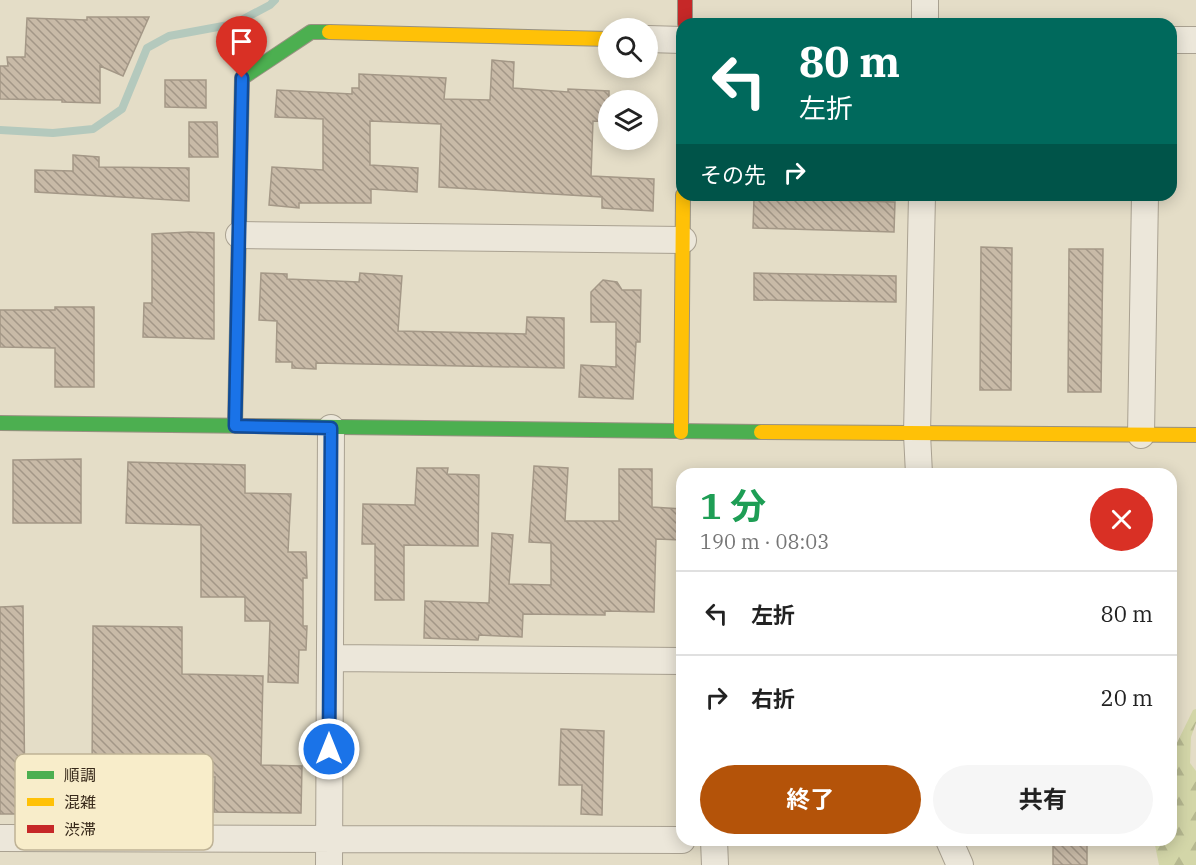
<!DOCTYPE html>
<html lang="ja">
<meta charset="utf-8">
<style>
:root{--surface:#fff;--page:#f6f6f6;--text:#222;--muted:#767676;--line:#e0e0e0;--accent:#b45309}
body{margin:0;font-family:"IBM Plex Serif","Noto Sans JP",serif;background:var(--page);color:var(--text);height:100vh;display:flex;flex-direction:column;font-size:22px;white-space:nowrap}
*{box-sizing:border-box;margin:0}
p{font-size:20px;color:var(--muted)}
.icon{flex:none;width:33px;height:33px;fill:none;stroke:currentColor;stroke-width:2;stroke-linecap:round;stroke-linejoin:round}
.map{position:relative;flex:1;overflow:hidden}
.sheet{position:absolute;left:676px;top:468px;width:501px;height:378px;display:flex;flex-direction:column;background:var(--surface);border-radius:18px;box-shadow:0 3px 15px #0003}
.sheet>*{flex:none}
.guide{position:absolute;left:676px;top:18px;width:501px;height:183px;border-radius:18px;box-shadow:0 3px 15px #0003;background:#00695c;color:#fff;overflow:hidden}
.controls{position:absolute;left:598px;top:18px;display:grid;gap:12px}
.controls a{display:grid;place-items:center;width:60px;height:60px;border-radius:50%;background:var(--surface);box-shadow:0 3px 15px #0003;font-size:30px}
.pin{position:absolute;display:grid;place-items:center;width:51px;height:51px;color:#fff;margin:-62px -26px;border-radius:50% 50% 50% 0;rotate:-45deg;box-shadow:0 0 6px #0007}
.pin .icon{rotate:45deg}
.me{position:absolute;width:66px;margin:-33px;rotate:0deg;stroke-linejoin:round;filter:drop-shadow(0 0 4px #0008)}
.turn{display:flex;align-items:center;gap:21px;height:126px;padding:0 24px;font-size:27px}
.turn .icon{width:78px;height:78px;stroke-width:2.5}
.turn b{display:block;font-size:42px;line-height:51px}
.then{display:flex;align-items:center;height:57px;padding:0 24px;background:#0003;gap:12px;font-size:22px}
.round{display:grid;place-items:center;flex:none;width:63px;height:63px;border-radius:32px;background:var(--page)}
.headline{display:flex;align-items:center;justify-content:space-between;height:102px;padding:0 24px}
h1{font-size:36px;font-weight:700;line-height:45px;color:#1e9e55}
.cta{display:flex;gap:12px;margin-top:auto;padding:12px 24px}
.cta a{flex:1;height:69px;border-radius:36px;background:var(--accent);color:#fff;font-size:24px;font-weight:700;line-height:69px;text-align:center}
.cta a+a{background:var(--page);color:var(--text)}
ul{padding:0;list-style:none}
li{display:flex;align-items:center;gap:18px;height:84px;padding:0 24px;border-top:2px solid var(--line)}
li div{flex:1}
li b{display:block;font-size:22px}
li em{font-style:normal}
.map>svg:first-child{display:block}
.forest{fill:url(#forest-firs)}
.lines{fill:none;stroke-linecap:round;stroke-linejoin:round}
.stream{stroke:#b4c9bd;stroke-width:8}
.building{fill:url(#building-back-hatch);stroke:#a49887;stroke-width:1.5}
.street-casing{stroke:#a9a191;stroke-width:28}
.fast-casing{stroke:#989181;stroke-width:16}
.slow-casing{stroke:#989181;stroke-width:16}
.jam-casing{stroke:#989181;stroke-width:16}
.street{stroke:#ece7da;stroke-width:26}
.fast{stroke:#4caf50;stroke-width:14}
.slow{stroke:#ffc107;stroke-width:14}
.jam{stroke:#c62828;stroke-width:14}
.route-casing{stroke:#114b97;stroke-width:15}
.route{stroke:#1a73e8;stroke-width:10}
.key{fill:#f8edca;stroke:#beb295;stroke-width:1.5}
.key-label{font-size:16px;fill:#37291a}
</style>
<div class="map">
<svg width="1196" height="865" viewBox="0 0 1196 865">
<defs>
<pattern id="forest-firs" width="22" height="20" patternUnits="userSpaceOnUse" patternTransform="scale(1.5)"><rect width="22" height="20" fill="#d3d6a8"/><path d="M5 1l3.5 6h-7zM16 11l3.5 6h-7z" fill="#b6b890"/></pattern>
<pattern id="building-back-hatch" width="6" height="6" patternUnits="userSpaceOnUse" patternTransform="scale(1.5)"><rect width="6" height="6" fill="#c8baa7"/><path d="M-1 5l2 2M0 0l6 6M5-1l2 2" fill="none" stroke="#a39787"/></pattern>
</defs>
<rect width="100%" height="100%" fill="#e4ddc7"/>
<!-- forest -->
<path class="forest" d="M 1196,709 L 1196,723 L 1191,737 L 1190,763 L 1196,771 L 1196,865 L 1159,865 L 1154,840 L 1172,840 L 1172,753 L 1193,710 Z"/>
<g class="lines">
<!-- stream -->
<path class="stream" d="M 0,130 L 53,133 L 93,129 L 122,109 L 147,48 L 169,36 L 234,24 L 270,5 L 275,0"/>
</g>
<!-- building -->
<path class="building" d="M 87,17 L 149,17 L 123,76 L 100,66 L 100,103 L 62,102 L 62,100 L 0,99 L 0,66 L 8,66 L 7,57 L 25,57 L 27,18 L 87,20 Z
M 492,60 L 514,62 L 513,88 L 568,92 L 568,89 L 609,91 L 609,122 L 593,121 L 591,176 L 654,179 L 653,211 L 602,208 L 602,197 L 439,187 L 441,124 L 370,121 L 370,165 L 418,168 L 417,192 L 371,189 L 371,203 L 299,203 L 299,208 L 269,205 L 272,167 L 323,170 L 323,119 L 275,117 L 277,90 L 352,94 L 352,88 L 359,88 L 359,74 L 446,78 L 444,99 L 490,100 Z
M 165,80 L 206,80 L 206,108 L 165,107 Z
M 189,122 L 217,122 L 218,157 L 189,157 Z
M 73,155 L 99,157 L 99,167 L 189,168 L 189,201 L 35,192 L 35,170 L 73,171 Z
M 754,198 L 895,202 L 894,232 L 753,228 Z
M 189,232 L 214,233 L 214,339 L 143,337 L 144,303 L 152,303 L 152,234 Z
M 981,247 L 1012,248 L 1011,390 L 980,390 Z
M 1069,249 L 1103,249 L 1101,392 L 1068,392 Z
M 261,273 L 287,274 L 287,279 L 359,282 L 360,273 L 402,276 L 398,331 L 526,334 L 527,317 L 564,318 L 564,368 L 316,363 L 316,369 L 292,368 L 292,362 L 276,362 L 277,321 L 259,320 Z
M 754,273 L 896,276 L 896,302 L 754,300 Z
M 603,280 L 617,282 L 622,290 L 641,290 L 640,342 L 636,342 L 633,399 L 579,397 L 581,365 L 616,367 L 616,322 L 591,322 L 591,292 Z
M 55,307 L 94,307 L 94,387 L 55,387 L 55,348 L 0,347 L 0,310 L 55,310 Z
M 81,459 L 81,523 L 13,523 L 13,460 Z
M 128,462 L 245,465 L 245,493 L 291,494 L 288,552 L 306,552 L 307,578 L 303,578 L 303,626 L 307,626 L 306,650 L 299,650 L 298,683 L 268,682 L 270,621 L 245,621 L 245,597 L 201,597 L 201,525 L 126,523 Z
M 534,466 L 568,468 L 565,521 L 619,521 L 619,469 L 652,469 L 652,507 L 682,509 L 682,540 L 656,539 L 654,612 L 605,611 L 605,615 L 523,614 L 522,637 L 479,635 L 478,640 L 424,638 L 425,601 L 489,603 L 492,533 L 513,535 L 509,584 L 551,585 L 551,543 L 529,542 Z
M 417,468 L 448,468 L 447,474 L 479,475 L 478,546 L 404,545 L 404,600 L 375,600 L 375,544 L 362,544 L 363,504 L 415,505 Z
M 23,606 L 25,814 L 0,814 L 0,607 Z
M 93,626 L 182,627 L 182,674 L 263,676 L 261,765 L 302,766 L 301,813 L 214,812 L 215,777 L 92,776 Z
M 561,729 L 604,731 L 602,815 L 581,814 L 582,785 L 559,785 Z
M 1053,840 L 1087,840 L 1087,865 L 1053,865 Z"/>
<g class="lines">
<defs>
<path id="street" d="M 925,24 L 925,0
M 648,39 L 682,40
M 1172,40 L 1196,40
M 239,235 L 683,240
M 1141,435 L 1145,195
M 919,474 L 917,434 L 922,195
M 330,658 L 682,661
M 0,838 L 682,840
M 714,840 L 715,865
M 949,840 L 960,865
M 329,865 L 331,428"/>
<path id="fast" d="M 0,423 L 761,432
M 235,426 L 242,78 L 311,32 L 329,32"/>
<path id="slow" d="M 329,32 L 609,39
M 681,432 L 683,195
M 761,432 L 1196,435"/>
<path id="jam" d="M 685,0 L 685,24"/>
</defs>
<!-- street casing -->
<use href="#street" class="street-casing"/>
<!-- fast casing -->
<use href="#fast" class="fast-casing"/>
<!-- slow casing -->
<use href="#slow" class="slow-casing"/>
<!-- jam casing -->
<use href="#jam" class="jam-casing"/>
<!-- street -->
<use href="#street" class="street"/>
<!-- fast -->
<use href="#fast" class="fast"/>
<!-- slow -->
<use href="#slow" class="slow"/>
<!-- jam -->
<use href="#jam" class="jam"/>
</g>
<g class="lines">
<defs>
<path id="route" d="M 242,78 L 235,426 L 331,428 L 329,749"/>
</defs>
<!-- route casing -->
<use href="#route" class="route-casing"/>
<!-- route -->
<use href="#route" class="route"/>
</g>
<!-- legend -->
<rect x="15" y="754" width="198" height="96" rx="9" class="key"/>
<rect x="27" y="771" width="27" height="8" fill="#4caf50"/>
<rect x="27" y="798" width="27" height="8" fill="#ffc107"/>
<rect x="27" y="825" width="27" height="8" fill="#c62828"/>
<g class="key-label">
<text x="64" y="781">順調</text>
<text x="64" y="808">混雑</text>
<text x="64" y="835">渋滞</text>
</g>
</svg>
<div class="controls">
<a><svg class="icon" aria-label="search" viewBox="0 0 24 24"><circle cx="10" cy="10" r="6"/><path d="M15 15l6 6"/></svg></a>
<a><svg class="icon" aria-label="layers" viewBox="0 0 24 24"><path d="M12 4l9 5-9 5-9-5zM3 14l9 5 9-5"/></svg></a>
</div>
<div class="pin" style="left:242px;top:78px;background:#d93025"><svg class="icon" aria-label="arrive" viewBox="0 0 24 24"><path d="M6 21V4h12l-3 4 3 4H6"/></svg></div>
<svg class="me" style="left:329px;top:749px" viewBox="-20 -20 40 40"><circle r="17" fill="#1a73e8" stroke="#fff" stroke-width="3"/><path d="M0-11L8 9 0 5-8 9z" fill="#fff"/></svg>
<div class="guide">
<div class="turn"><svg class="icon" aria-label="left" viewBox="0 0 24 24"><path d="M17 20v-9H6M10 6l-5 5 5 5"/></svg><div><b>80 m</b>左折</div></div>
<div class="then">その先<svg class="icon" aria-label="right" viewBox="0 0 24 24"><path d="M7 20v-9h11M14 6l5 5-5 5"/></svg></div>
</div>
<section class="sheet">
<div class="headline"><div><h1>1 分</h1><p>190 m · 08:03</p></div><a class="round" style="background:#d93025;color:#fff"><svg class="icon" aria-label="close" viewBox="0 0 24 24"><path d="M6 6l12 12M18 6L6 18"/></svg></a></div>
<ul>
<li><svg class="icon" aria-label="left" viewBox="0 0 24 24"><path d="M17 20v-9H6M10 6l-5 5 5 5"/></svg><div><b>左折</b></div><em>80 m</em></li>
<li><svg class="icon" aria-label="right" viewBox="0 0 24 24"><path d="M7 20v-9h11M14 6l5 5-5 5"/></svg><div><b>右折</b></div><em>20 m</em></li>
</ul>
<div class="cta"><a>終了</a><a>共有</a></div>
</section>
</div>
